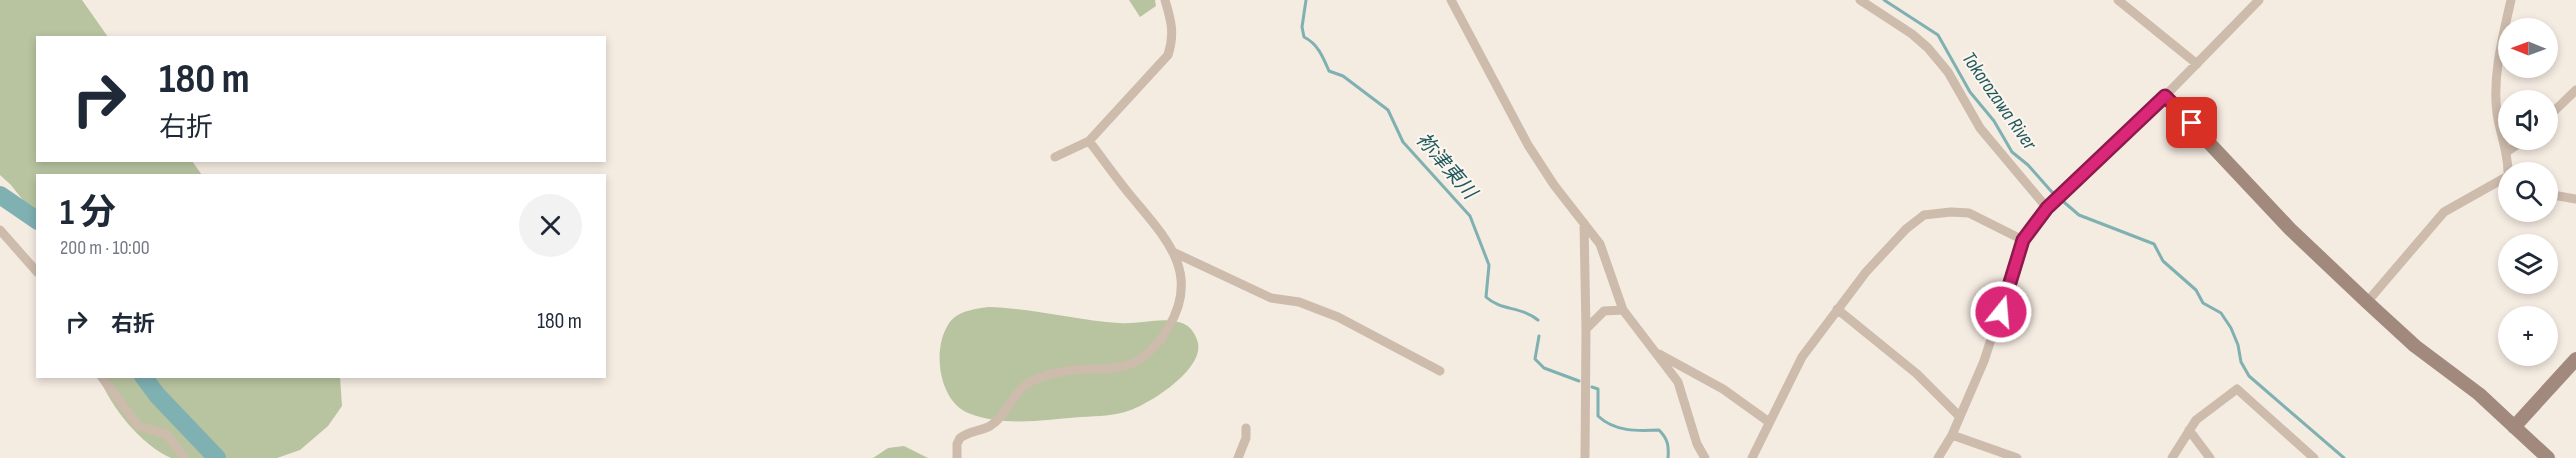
<!DOCTYPE html>
<html lang="ja">
<meta charset="utf-8">
<style>
:root{--surface:#fff;--page:#f2f2f3;--text:#1f2937;--muted:#747a83}
body{margin:0;font-family:"Sofia Sans Condensed","Noto Sans JP",sans-serif;background:var(--page);color:var(--text);height:100vh;display:flex;flex-direction:column;font-size:22px;white-space:nowrap}
*{box-sizing:border-box;margin:0}
p{font-size:20px;color:var(--muted)}
.icon{flex:none;width:33px;height:33px;fill:none;stroke:currentColor;stroke-width:2;stroke-linecap:round;stroke-linejoin:round}
.map{position:relative;flex:1;overflow:hidden}
.side{position:absolute;left:36px;top:174px;width:570px;height:204px;display:flex;flex-direction:column;background:var(--surface);border-radius:0px;box-shadow:0 3px 9px #0003}
.side>*{flex:none}
.guide{position:absolute;left:36px;top:36px;width:570px;height:126px;border-radius:0px;box-shadow:0 3px 9px #0003;background:#fff;color:var(--text);overflow:hidden}
.needle{width:39px;rotate:271deg}
.tools{position:absolute;left:2498px;top:18px;display:grid;gap:12px}
.tools a{display:grid;place-items:center;width:60px;height:60px;border-radius:50%;background:var(--surface);box-shadow:0 3px 9px #0003;font-size:30px}
.pin{position:absolute;display:grid;place-items:center;width:51px;height:51px;color:#fff;margin:-26px;border-radius:12px;box-shadow:0 3px 9px #0006}
.me{position:absolute;width:66px;margin:-33px;rotate:17deg;stroke-linejoin:round;filter:drop-shadow(0 0 4px #0008)}
.turn{display:flex;align-items:center;gap:21px;height:126px;padding:0 24px;font-size:27px}
.turn .icon{width:78px;height:78px;stroke-width:2.5}
.turn b{display:block;font-size:42px;line-height:51px}
.round{display:grid;place-items:center;flex:none;width:63px;height:63px;border-radius:32px;background:var(--page)}
.overview{display:flex;align-items:center;justify-content:space-between;height:102px;padding:0 24px}
h1{font-size:36px;font-weight:700;line-height:45px}
ul{padding:0;list-style:none}
li{display:flex;align-items:center;gap:18px;height:90px;padding:0 24px}
li div{flex:1}
li b{display:block;font-size:22px}
li em{font-style:normal}
.map>svg:first-child{display:block}
.green{fill:#b8c4a0}
.lines{fill:none;stroke-linecap:round;stroke-linejoin:round}
.stream{stroke:#7fb0b2;stroke-width:3}
.river{stroke:#7fb0b2;stroke-width:18}
.street{stroke:#cdbbac;stroke-width:9}
.secondary{stroke:#a18a7d;stroke-width:14}
.route-casing{stroke:#8e194d;stroke-width:15}
.route{stroke:#db2777;stroke-width:10}
.labels{text-anchor:middle;dominant-baseline:central;stroke-width:4.5;stroke-linejoin:round;paint-order:stroke}
.water-label{font-size:20px;font-style:italic;fill:#1f5a5e;stroke:#fbf5ee}
</style>
<div class="map">
<svg width="2576" height="458" viewBox="0 0 2576 458">
<rect width="100%" height="100%" fill="#f4ebe1"/>
<!-- green -->
<path class="green" d="M 0,0 L 82,0 L 108,37 L 38,38 L 38,160 L 192,161 L 202,175 L 38,176 L 37,218 L 11,185 L 0,175 Z
M 1129,0 L 1155,0 L 1156,6 L 1140,17 Z
M 988,307 C 1032,308 1075,320 1119,323 C 1140,325 1162,316 1182,323 C 1191,326 1196,335 1198,343 C 1203,370 1152,402 1131,410 C 1115,416 1098,416 1081,417 C 1044,420 1004,427 968,413 C 939,401 932,350 948,325 C 956,311 974,309 988,307 Z
M 99,377 L 340,377 L 342,406 L 328,426 L 300,450 L 277,458 L 171,458 C 141,445 111,407 99,377 Z
M 904,446 L 928,458 L 873,458 L 888,448 Z"/>
<g class="lines">
<!-- stream -->
<path class="stream" d="M 1306,0 L 1302,27 L 1304,37 C 1318,44 1323,57 1329,71 L 1343,76 L 1388,110 L 1403,142 L 1470,216 L 1489,265 L 1486,297 C 1501,311 1521,306 1538,320
M 1884,0 L 1938,35 L 1970,92 L 1994,121 L 2012,152 L 2028,165 L 2051,191 L 2079,215 L 2154,244 L 2163,261 L 2196,290 L 2203,303 L 2221,313 L 2231,328 L 2238,345 L 2241,362 L 2249,376 L 2344,458
M 1539,336 L 1535,359 L 1544,368 L 1579,381
M 1592,387 L 1598,389 L 1598,416 C 1615,432 1637,431 1659,430 C 1668,439 1669,446 1668,458"/>
<!-- river -->
<path class="river" d="M 0,195 L 38,221
M 143,376 L 157,395 L 217,458"/>
<!-- street -->
<path class="street" d="M 1451,0 L 1528,145 L 1554,185 L 1600,244 L 1623,310 L 1678,382 L 1697,444 L 1705,458
M 1860,0 L 1912,34 L 1928,48 L 1948,72 L 1980,128 L 2047,208
M 2118,0 L 2197,64
M 2547,118 L 2576,90
M 2508,151 L 2524,140
M 1055,157 L 1089,141 L 1168,55 C 1175,34 1171,20 1165,0
M 2508,172 C 2508,151 2500,134 2497,113 C 2492,76 2503,36 2511,0
M 2547,194 L 2576,199
M 1584,223 L 1586,329 L 1585,458
M 0,230 L 38,273
M 1173,252 L 1271,298 L 1299,302 L 1338,317 L 1440,371
M 2367,302 L 2444,212 L 2508,176
M 1837,309 L 1917,374 L 1959,416
M 1586,329 L 1604,311 L 1623,310
M 1659,354 L 1723,389 L 1769,422
M 101,376 L 138,426 L 166,434 L 185,458
M 2189,430 L 2210,458
M 1952,435 L 2017,458
M 957,458 L 957,444 L 960,438 C 969,431 981,431 990,426 C 1008,415 1013,389 1034,380 C 1046,375 1061,371 1074,370 C 1094,368 1113,371 1133,363 C 1147,357 1160,342 1168,328 C 1202,273 1165,237 1131,196 C 1116,178 1103,159 1089,141
M 1238,458 L 1246,438 L 1246,428
M 1752,458 L 1802,357 L 1866,272 L 1906,229 L 1924,215 L 1951,212 L 1969,213 L 2023,240
M 1938,458 L 1952,435 L 1984,361 L 2023,240 L 2047,208 L 2165,96 L 2259,0
M 2172,458 L 2196,420 L 2237,389 L 2314,458"/>
<!-- secondary -->
<path class="secondary" d="M 2165,96 L 2290,229 L 2367,302 L 2415,346 L 2479,394 L 2548,458
M 2514,427 L 2576,359"/>
</g>
<g class="lines">
<defs>
<path id="route" d="M 2001,312 L 2023,240 L 2047,208 L 2165,96 L 2192,123"/>
</defs>
<!-- route casing -->
<use href="#route" class="route-casing"/>
<!-- route -->
<use href="#route" class="route"/>
</g>
<g class="labels">
<!-- water labels -->
<g class="water-label">
<text transform="translate(1999 101) rotate(55)">Tokorozawa River</text>
<text transform="translate(1446 166) rotate(49)">祢津東川</text>
</g>
</g>
</svg>
<div class="tools">
<a><svg class="needle" viewBox="-14 -14 28 28"><path d="M0-13l5 13h-10z" fill="#e53935"/><path d="M0 13l5-13h-10z" fill="#747a83"/></svg></a>
<a><svg class="icon" aria-label="sound" viewBox="0 0 24 24"><path d="M4 9h4l5-4v14l-5-4H4zM17 9q2 3 0 6"/></svg></a>
<a><svg class="icon" aria-label="search" viewBox="0 0 24 24"><circle cx="10" cy="10" r="6"/><path d="M15 15l6 6"/></svg></a>
<a><svg class="icon" aria-label="layers" viewBox="0 0 24 24"><path d="M12 4l9 5-9 5-9-5zM3 14l9 5 9-5"/></svg></a>
<a>+</a>
</div>
<div class="pin" style="left:2192px;top:123px;background:#d93025"><svg class="icon" aria-label="arrive" viewBox="0 0 24 24"><path d="M6 21V4h12l-3 4 3 4H6"/></svg></div>
<svg class="me" style="left:2001px;top:312px" viewBox="-20 -20 40 40"><circle r="17" fill="#db2777" stroke="#fff" stroke-width="3"/><path d="M0-11L8 9 0 5-8 9z" fill="#fff"/></svg>
<div class="guide">
<div class="turn"><svg class="icon" aria-label="right" viewBox="0 0 24 24"><path d="M7 20v-9h11M14 6l5 5-5 5"/></svg><div><b>180 m</b>右折</div></div>
</div>
<section class="side">
<div class="overview"><div><h1>1 分</h1><p>200 m · 10:00</p></div><a class="round"><svg class="icon" aria-label="close" viewBox="0 0 24 24"><path d="M6 6l12 12M18 6L6 18"/></svg></a></div>
<ul>
<li><svg class="icon" aria-label="right" viewBox="0 0 24 24"><path d="M7 20v-9h11M14 6l5 5-5 5"/></svg><div><b>右折</b></div><em>180 m</em></li>
</ul>
</section>
</div>
